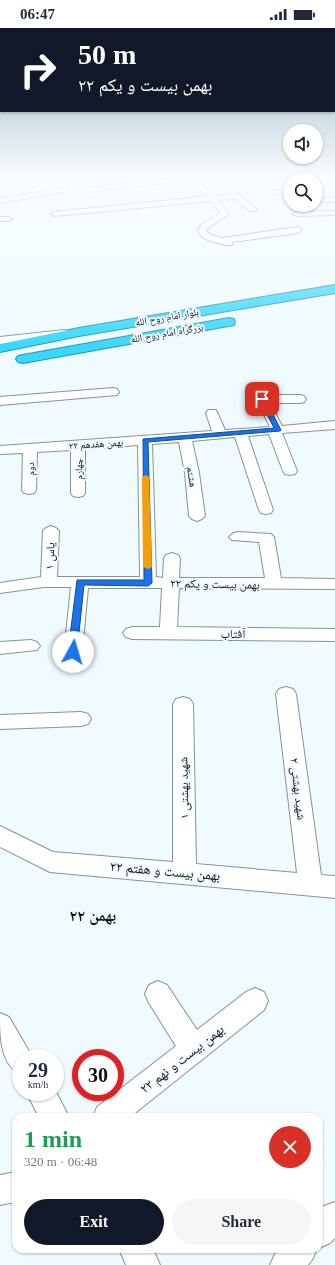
<!DOCTYPE html>
<meta charset="utf-8">
<style>
:root{--surface:#fff;--page:#f6f6f7;--text:#1f2937;--muted:#747a83;--accent:#111827}
body{margin:0;font-family:"Times New Roman","Noto Naskh Arabic",serif;background:var(--page);color:var(--text);height:100vh;display:flex;flex-direction:column;font-size:15px;white-space:nowrap}
*{box-sizing:border-box;margin:0}
p{font-size:13px;color:var(--muted)}
.icon{flex:none;width:22px;height:22px;fill:none;stroke:currentColor;stroke-width:2;stroke-linecap:round;stroke-linejoin:round}
.map{position:relative;flex:1;overflow:hidden}
.sheet{position:absolute;left:12px;top:1085px;width:311px;height:140px;display:flex;flex-direction:column;background:var(--surface);border-radius:12px;box-shadow:0 1px 3px #0004}
.sheet>*{flex:none}
.hud{position:absolute;left:0px;top:0px;width:335px;height:84px;box-shadow:0 1px 3px #0004;background:#111827;color:#fff;overflow:hidden}
.tools{position:absolute;left:283px;top:96px;display:grid;gap:8px}
.tools a{display:grid;place-items:center;width:40px;height:40px;border-radius:50%;background:var(--surface);box-shadow:0 1px 3px #0004;font-size:20px}
.speed{position:absolute;left:12px;top:1021px;display:flex;gap:8px;font-size:20px;font-weight:700;text-align:center}
.speed>*{display:grid;place-content:center;width:52px;height:52px;border-radius:50%;background:var(--surface);box-shadow:0 1px 3px #0004;line-height:1}
.speed small{font-size:10px;font-weight:400}
.speed .limit{border:6px solid #d22;background:#fff;color:#111}
.pin{position:absolute;display:grid;place-items:center;width:34px;height:34px;color:#fff;margin:-17px;border-radius:8px;box-shadow:0 2px 6px #0006}
.me{position:absolute;width:44px;margin:-22px;rotate:6deg;stroke-linejoin:round;filter:drop-shadow(0 0 3px #0008)}
.turn{display:flex;align-items:center;gap:14px;height:84px;padding:0 12px;font-size:18px}
.turn .icon{width:52px;height:52px;stroke-width:2.5}
.turn b{display:block;font-size:28px;line-height:34px}
.round{display:grid;place-items:center;flex:none;width:42px;height:42px;border-radius:21px;background:var(--page)}
.summary{display:flex;align-items:center;justify-content:space-between;height:68px;padding:0 12px}
h1{font-size:24px;font-weight:600;line-height:30px;color:#1e9e55}
.button{display:flex;gap:8px;margin-top:auto;padding:8px 12px}
.button a{flex:1;height:46px;border-radius:24px;background:var(--accent);color:#fff;font-size:16px;font-weight:600;line-height:46px;text-align:center}
.button a+a{background:var(--page);color:var(--text)}
.status{display:flex;justify-content:space-between;align-items:center;height:28px;padding:0 20px;background:var(--surface);direction:ltr}
.status svg{height:11px;fill:currentColor}
.map>svg:first-child{display:block}
.lines{fill:none;stroke-linecap:round;stroke-linejoin:round}
.street-casing{stroke:#829499;stroke-width:2}
.secondary-casing{stroke:#829499;stroke-width:2}
.highway-casing{stroke:#2894ac;stroke-width:2}
.street{fill:#fff;fill-rule:evenodd}
.secondary{fill:#fff;fill-rule:evenodd}
.highway{fill:#36d8fb;fill-rule:evenodd}
.route{fill:#1a73e8;stroke:#114b97}
.slow{fill:#f59e0b}
.labels{text-anchor:middle;dominant-baseline:central;stroke-width:4;stroke-linejoin:round;paint-order:stroke}
.far-street-label{font-size:10px;fill:#0f1618;stroke:#f0fbff}
.street-label{font-size:12px;fill:#0f1618;stroke:#f0fbff}
.near-street-label{font-size:14px;fill:#0f1618;stroke:#f0fbff}
.near-neighbourhood-label{font-size:16px;font-weight:bold;fill:#0f1618;stroke:#f0fbff}
</style>
<div class="status"><b>06:47</b><svg viewBox="0 0 49 12"><path d="M0 12V9h3v3zM5 12V6h3v6zM10 12V3h3v9zM15 12V0h3v12zM26 1h20v11H26zM47 4h2v5h-2z"/></svg></div>
<div class="map">
<svg width="335" height="1237" viewBox="0 0 335 1237">
<rect width="100%" height="100%" fill="#f0fbff"/>
<g class="lines">
<defs>
<path id="street" d="M 176,150 L 196,150 L 216,168 L 238,166 L 257,181 L 256,183 L 250,183 L 233,170 L 219,172 L 229,186 L 208,200 L 206,202 L 209,206 L 222,210 L 298,199 L 302,202 L 298,205 L 233,214 L 232,217 C 227,218 208,213 204,210 C 201,209 199,204 198,202 L 202,196 L 220,185 L 212,173 L 55,188 L 51,186 L 55,184 L 208,168 L 190,152 L 88,164 L 84,162 L 88,160 Z
M 300,150 L 306,150 L 307,151 L 299,151 Z
M 65,159 L 68,159 L 68,163 L 0,175 L 0,171 Z
M 272,162 L 290,162 L 290,166 L 275,166 L 271,164 Z
M 316,170 L 335,170 L 335,174 L 316,174 Z
M 335,183 L 335,187 L 296,188 L 292,186 L 296,184 Z
M 0,189 L 8,189 L 12,191 L 8,193 L 0,193 Z
M 113,360 L 117,361 L 119,364 L 117,367 L 0,377 L 0,369 Z
M 262,367 L 300,367 L 304,368 L 306,371 L 304,374 L 300,375 L 270,375 L 282,398 L 335,393 L 335,401 L 282,405 L 297,443 L 295,446 L 290,447 L 285,446 L 283,443 L 269,406 L 248,408 L 273,482 L 271,485 L 266,486 L 261,485 L 259,482 L 235,409 L 192,413 L 199,445 L 205,488 L 202,491 L 197,493 L 192,491 L 189,488 L 185,445 L 179,414 L 152,416 L 156,549 L 163,550 L 164,530 L 166,527 L 172,525 L 178,527 L 180,530 L 179,550 L 265,550 L 259,514 L 232,512 L 229,509 L 232,506 L 237,504 L 271,506 L 274,509 L 281,550 L 335,551 L 335,561 L 179,560 L 177,599 L 335,601 L 335,613 L 132,611 L 126,609 L 123,605 L 126,601 L 132,599 L 160,599 L 162,560 L 88,560 L 82,624 L 79,628 L 73,630 L 67,628 L 64,624 L 71,559 L 44,559 L 0,565 L 0,555 L 41,549 L 43,503 L 46,500 L 51,498 L 56,500 L 59,503 L 57,549 L 140,549 L 138,417 L 85,421 L 85,465 L 83,468 L 78,469 L 73,468 L 71,465 L 71,422 L 37,424 L 36,462 L 34,465 L 29,466 L 24,465 L 22,462 L 23,425 L 0,426 L 0,418 L 212,403 L 206,385 L 208,382 L 216,382 L 225,402 L 270,399 L 256,371 L 258,368 Z
M 31,612 L 37,614 L 40,618 L 37,622 L 0,626 L 0,614 Z
M 286,659 L 293,661 L 296,666 L 321,847 L 335,848 L 335,870 L 50,844 L 0,819 L 0,798 L 53,824 L 173,834 L 173,676 L 176,671 L 183,669 L 190,671 L 193,676 L 196,836 L 297,845 L 276,666 L 279,661 Z
M 81,684 L 88,686 L 91,691 L 88,696 L 81,698 L 0,701 L 0,687 Z
M 158,953 L 167,957 L 197,1002 L 246,964 L 255,960 L 264,964 L 268,973 L 264,982 L 130,1089 L 93,1089 L 97,1079 L 176,1018 L 149,975 L 145,966 L 149,957 Z
M 0,985 L 9,989 L 33,1030 L 21,1030 L 21,1047 C 0,1036 0,1009 0,985 Z
M 55,1062 L 69,1089 L 39,1089 L 26,1064 L 55,1064 Z
M 16,1144 L 16,1174 L 0,1177 L 0,1147 Z
M 335,1174 L 335,1210 L 330,1215 L 319,1220 L 319,1183 L 324,1178 Z
M 119,1221 L 153,1221 L 160,1237 L 126,1237 Z
M 279,1221 L 317,1221 L 312,1232 L 308,1237 L 270,1237 L 275,1226 Z"/>
<path id="secondary" d="M 64,302 L 69,303 L 71,306 L 69,309 L 0,317 L 0,309 Z"/>
<path id="highway" d="M 335,257 L 335,265 L 79,308 L 0,324 L 0,316 L 79,300 Z
M 229,290 L 234,291 L 235,294 L 234,297 L 23,335 L 18,334 L 16,331 L 18,328 L 23,327 Z"/>
</defs>
<!-- street casing -->
<use href="#street" class="street-casing"/>
<!-- secondary casing -->
<use href="#secondary" class="secondary-casing"/>
<!-- highway casing -->
<use href="#highway" class="highway-casing"/>
<!-- street -->
<use href="#street" class="street"/>
<!-- secondary -->
<use href="#secondary" class="secondary"/>
<!-- highway -->
<use href="#highway" class="highway"/>
</g>
<!-- sky -->
<linearGradient id="sky" x2="0" y2="1"><stop stop-color="#96acbe"/><stop offset="0.46" stop-color="#f8fdff"/><stop offset="1" stop-color="#f8fdff" stop-opacity="0"/></linearGradient>
<rect width="335" height="323" fill="url(#sky)"/>
<!-- route -->
<path class="route" d="M 260,370 L 265,371 L 281,402 L 280,403 L 148,414 L 152,555 L 148,558 L 84,557 L 77,624 L 73,628 L 69,627 L 68,624 L 77,552 L 144,552 L 143,411 L 274,400 L 259,371 Z"/>
<!-- slow -->
<path class="slow" d="M 146,447 L 149,449 L 152,539 L 148,541 L 143,539 L 142,449 Z"/>
<g class="labels">
<!-- far-street labels -->
<g class="far-street-label">
<text transform="translate(167 289) rotate(-10)">بلوار امام روح الله</text>
<text transform="translate(167 305) rotate(-10)">بزرگراه امام روح الله</text>
<text transform="translate(96 416) rotate(-4)">۲۲ بهمن هفدهم</text>
<text transform="translate(30 441) rotate(-90)">دوم</text>
<text transform="translate(78 441) rotate(-90)">چهارم</text>
<text transform="translate(192 449) rotate(82)">هشتم</text>
</g>
<!-- street labels -->
<g class="street-label">
<text transform="translate(50 528) rotate(-88)">یاس ۱</text>
<text transform="translate(215 556) rotate(1)">۲۲ بهمن بیست و یکم</text>
<text x="233" y="606">آفتاب</text>
<text transform="translate(184 760) rotate(-91)">شهید بهشتی ۱</text>
<text transform="translate(298 761) rotate(83)">شهید بهشتی ۲</text>
</g>
<!-- near-street labels -->
<g class="near-street-label">
<text transform="translate(165 843) rotate(5)">۲۲ بهمن بیست و هفتم</text>
<text transform="translate(182 1031) rotate(-38)">۲۲ بهمن بیست و نهم</text>
</g>
<!-- near-neighbourhood labels -->
<g class="near-neighbourhood-label">
<text x="93" y="887">۲۲ بهمن</text>
</g>
</g>
</svg>
<div class="tools">
<a><svg class="icon" aria-label="sound" viewBox="0 0 24 24"><path d="M4 9h4l5-4v14l-5-4H4zM17 9q2 3 0 6"/></svg></a>
<a><svg class="icon" aria-label="search" viewBox="0 0 24 24"><circle cx="10" cy="10" r="6"/><path d="M15 15l6 6"/></svg></a>
</div>
<div class="speed"><div>29<small>km/h</small></div><div class="limit">30</div></div>
<div class="pin" style="left:262px;top:371px;background:#d93025"><svg class="icon" aria-label="arrive" viewBox="0 0 24 24"><path d="M6 21V4h12l-3 4 3 4H6"/></svg></div>
<svg class="me" style="left:73px;top:624px" viewBox="-20 -20 40 40"><circle r="19" fill="#fff"/><path d="M0-13L10 11 0 6-10 11z" fill="#1a73e8"/></svg>
<div class="hud">
<div class="turn"><svg class="icon" aria-label="right" viewBox="0 0 24 24"><path d="M7 20v-9h11M14 6l5 5-5 5"/></svg><div><b>50 m</b>۲۲ بهمن بیست و یکم</div></div>
</div>
<section class="sheet">
<div class="summary"><div><h1>1 min</h1><p>320 m · 06:48</p></div><a class="round" style="background:#d93025;color:#fff"><svg class="icon" aria-label="close" viewBox="0 0 24 24"><path d="M6 6l12 12M18 6L6 18"/></svg></a></div>
<div class="button"><a>Exit</a><a>Share</a></div>
</section>
</div>
